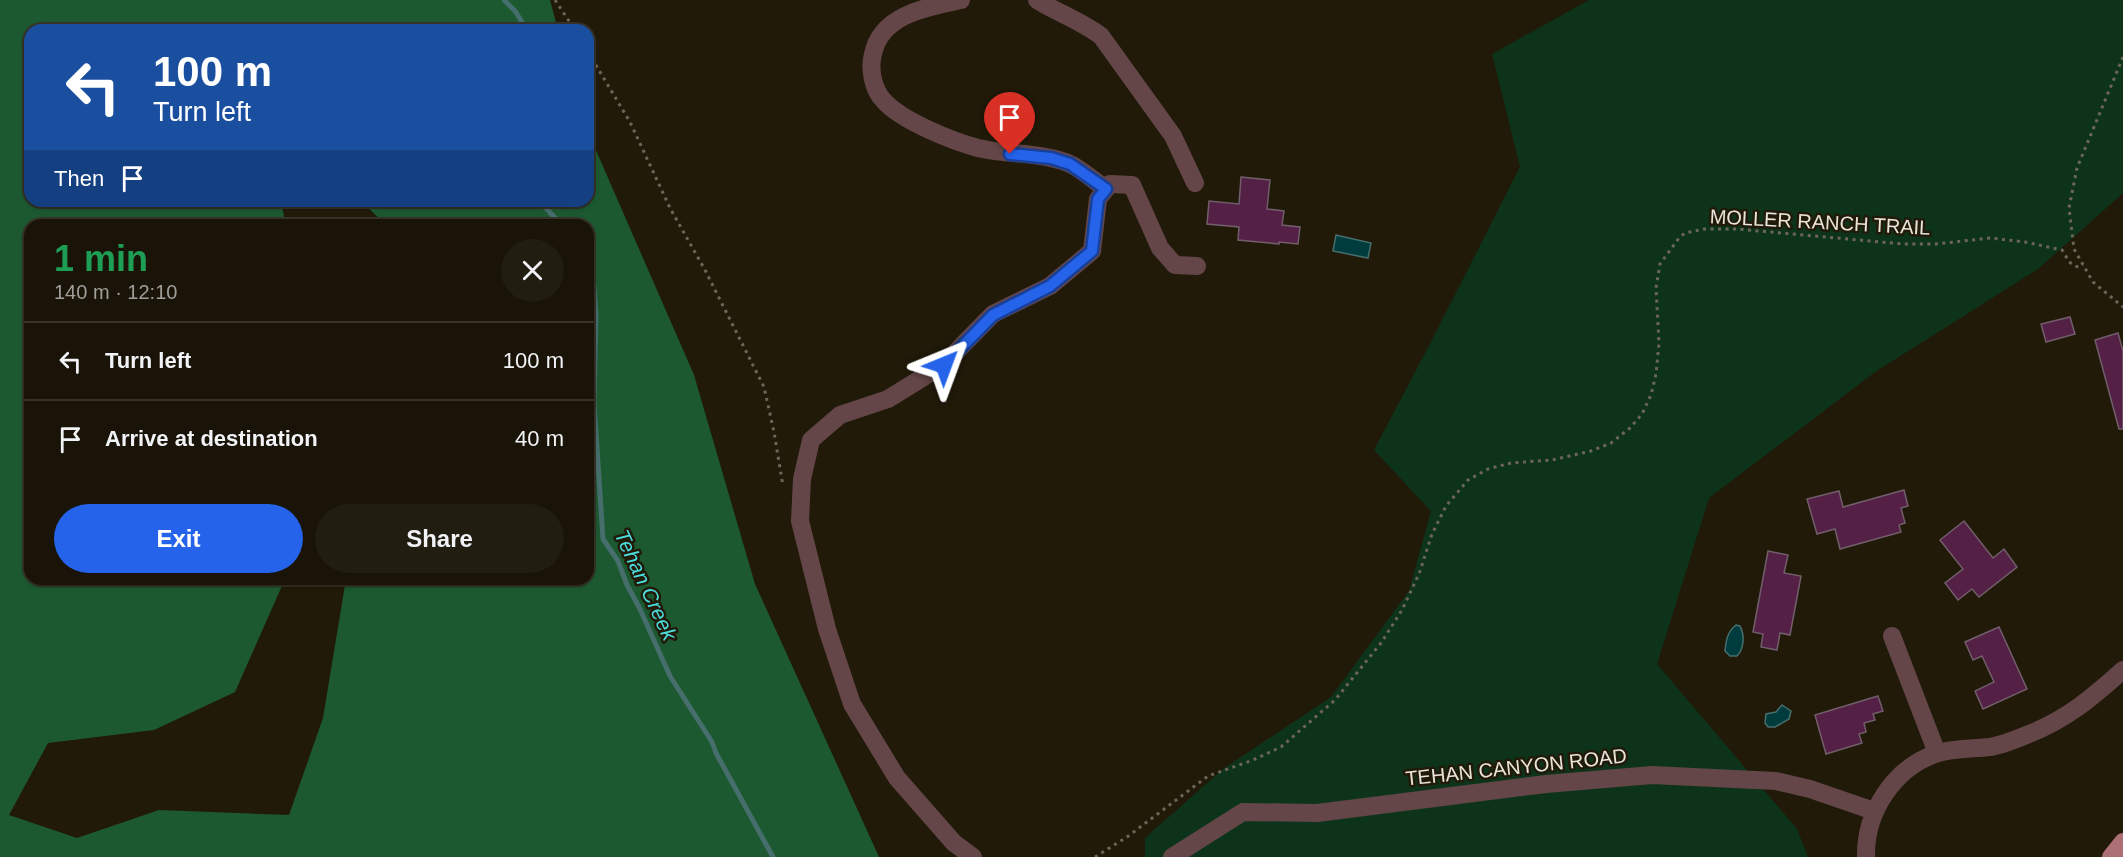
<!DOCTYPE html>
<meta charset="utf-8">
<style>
:root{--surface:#191407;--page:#221d11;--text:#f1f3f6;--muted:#9f9e9b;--line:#373328;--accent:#2563eb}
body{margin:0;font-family:Arial,sans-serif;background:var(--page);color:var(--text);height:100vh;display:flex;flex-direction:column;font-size:22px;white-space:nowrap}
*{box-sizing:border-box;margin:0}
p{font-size:20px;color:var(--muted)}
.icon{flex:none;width:33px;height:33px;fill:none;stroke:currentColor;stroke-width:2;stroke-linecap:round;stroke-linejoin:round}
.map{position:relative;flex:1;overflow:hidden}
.drawer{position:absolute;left:24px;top:219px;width:570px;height:366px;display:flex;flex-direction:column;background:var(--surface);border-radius:18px;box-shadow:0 2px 4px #0004,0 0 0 2px var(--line)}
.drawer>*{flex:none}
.top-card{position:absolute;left:24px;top:24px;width:570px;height:183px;border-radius:18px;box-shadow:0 2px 4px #0004,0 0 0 2px var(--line);background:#1a4fa0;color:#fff;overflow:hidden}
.pin{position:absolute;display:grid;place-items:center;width:51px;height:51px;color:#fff;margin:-62px -26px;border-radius:50% 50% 50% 0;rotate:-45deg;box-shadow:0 0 6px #0007}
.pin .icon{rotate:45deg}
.me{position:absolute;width:66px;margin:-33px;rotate:44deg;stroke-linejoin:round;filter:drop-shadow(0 0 4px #0008)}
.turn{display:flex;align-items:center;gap:21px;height:126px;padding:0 30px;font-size:27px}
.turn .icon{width:78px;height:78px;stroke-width:2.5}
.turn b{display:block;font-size:42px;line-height:51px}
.then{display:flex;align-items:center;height:57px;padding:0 30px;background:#0003;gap:12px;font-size:22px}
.round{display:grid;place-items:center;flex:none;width:63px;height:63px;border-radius:32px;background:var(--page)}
.headline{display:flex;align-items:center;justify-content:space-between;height:102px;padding:0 30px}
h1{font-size:36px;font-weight:600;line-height:45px;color:#1e9e55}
.action{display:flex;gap:12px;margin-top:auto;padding:12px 30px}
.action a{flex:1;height:69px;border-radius:36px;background:var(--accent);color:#fff;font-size:24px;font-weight:600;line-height:69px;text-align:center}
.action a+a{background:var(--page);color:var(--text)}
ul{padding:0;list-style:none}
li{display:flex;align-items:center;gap:18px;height:78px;padding:0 30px;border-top:2px solid var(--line)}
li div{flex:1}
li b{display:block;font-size:22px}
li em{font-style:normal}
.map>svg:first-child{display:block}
.green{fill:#0d341a}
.forest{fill:#1c5930}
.water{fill:#003c3d;stroke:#466e6c;stroke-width:1.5}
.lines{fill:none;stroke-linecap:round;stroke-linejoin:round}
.stream{stroke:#466e6c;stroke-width:5}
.building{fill:#542045;stroke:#715e6a;stroke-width:1.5}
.path{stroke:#6d6658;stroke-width:3;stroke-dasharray:3 4.5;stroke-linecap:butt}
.minor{stroke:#644648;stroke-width:18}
.major{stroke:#ad7074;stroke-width:18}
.route-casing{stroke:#184099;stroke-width:15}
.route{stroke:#2563eb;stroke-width:10}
.labels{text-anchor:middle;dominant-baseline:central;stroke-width:5;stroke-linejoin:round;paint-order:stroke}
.street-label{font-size:20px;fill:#e9e4d9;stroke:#211a09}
.water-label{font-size:21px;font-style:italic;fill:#4adddf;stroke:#211a09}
</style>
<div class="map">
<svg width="2123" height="857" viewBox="0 0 2123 857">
<rect width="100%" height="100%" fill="#211a09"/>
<!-- green -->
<path class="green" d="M 1589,0 L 2123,0 L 2123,193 L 2038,269 L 1875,372 L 1709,498 L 1657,664 L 1797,829 L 1808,857 L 1145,857 L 1145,838 L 1223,769 L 1331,697 L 1409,591 L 1431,511 L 1374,450 L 1433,338 L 1520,167 L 1492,54 Z"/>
<!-- forest -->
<path class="forest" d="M 0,0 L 550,0 L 558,30 L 30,30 L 30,201 L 289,201 L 282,207 L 286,225 L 30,225 L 30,579 L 285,579 L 235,692 L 154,730 L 48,743 L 9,815 L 77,838 L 159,810 L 289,815 L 323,718 L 346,579 L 588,579 L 588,225 L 386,225 L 361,201 L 588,201 L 588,132 L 694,375 L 755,584 L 879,857 L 0,857 Z"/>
<!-- water -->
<path class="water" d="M 1336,235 L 1371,243 L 1368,258 L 1333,251 Z
M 1736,625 L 1740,626 C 1745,635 1744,649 1737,656 L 1730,656 L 1725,651 C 1726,641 1727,632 1736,625 Z
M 1782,705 L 1791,711 L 1789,719 L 1775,727 L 1768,727 L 1765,723 L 1766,714 L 1776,712 Z"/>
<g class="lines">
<!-- stream -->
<path class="stream" d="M 504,0 L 515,11 L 527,30
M 540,201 L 561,225
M 588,264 L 593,275 L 596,314 L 594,403 L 603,539 L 618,561 L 627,585 L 639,607 L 670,676 L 712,742 L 716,753 L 773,857"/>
</g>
<!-- building -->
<path class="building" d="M 1241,177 L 1270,180 L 1267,209 L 1284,211 L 1282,225 L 1300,227 L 1298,244 L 1279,242 L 1279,244 L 1238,240 L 1239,227 L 1207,224 L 1209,201 L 1239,204 Z
M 2070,317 L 2075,334 L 2046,342 L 2041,324 Z
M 2118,333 L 2123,351 L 2123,429 L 2119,429 L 2095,340 Z
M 1904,490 L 1908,506 L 1901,508 L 1905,523 L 1899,525 L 1901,532 L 1840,549 L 1835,529 L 1817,534 L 1807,499 L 1839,491 L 1843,507 Z
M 1964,521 L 1993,558 L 2004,549 L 2017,567 L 1979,597 L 1972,589 L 1958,600 L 1945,583 L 1963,569 L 1940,540 Z
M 1768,551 L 1788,555 L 1784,573 L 1801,576 L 1790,635 L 1780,633 L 1777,650 L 1761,647 L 1763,634 L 1753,632 Z
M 1999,627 L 2027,689 L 1983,709 L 1975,691 L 1994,682 L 1982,656 L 1973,660 L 1965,642 Z
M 1878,696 L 1883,711 L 1873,714 L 1875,720 L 1864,723 L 1866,732 L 1859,734 L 1862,743 L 1826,754 L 1815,715 Z"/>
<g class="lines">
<!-- path -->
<path class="path" d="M 555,0 L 575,30
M 588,52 L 630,122 L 670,208 L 705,270 L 764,387 L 774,432 L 783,486
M 2123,57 L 2077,168 L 2069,208 L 2074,249 L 2093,282 L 2123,307
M 1095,857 L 1127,837 L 1208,776 L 1253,760 L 1281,747 L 1335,700 L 1381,643 L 1402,610 L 1419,574 L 1432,534 L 1446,506 L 1468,480 L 1488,469 L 1511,463 L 1552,460 L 1591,451 L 1611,443 L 1630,428 L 1642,414 L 1651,395 L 1656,374 L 1659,343 L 1656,288 L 1660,264 L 1679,238 L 1685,233 L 1704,229 L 1737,229 L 1903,244 L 1936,244 L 1990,238 L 2025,242 L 2062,250 C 2068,258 2068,265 2079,267 L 2083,265"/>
<!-- minor -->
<path class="minor" d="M 961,0 C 928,7 881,14 873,54 C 869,69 873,90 884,101 C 902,121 952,141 978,148 C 1007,155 1040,152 1068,163 C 1082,169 1094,181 1106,189
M 1037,0 C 1058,13 1081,21 1101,36 L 1173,136 L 1195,183
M 1892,636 L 1937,753
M 973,857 L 954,843 L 897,778 L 852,704 L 827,629 L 800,521 L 802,479 L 811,440 L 840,415 L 888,399 L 943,365 L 993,314 L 1050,286 L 1092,251 L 1098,199 L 1110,184 L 1132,185 L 1160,248 L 1175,265 L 1197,266
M 1172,857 L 1243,812 L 1317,813 L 1546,784 L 1652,775 L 1776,781 L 1810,789 L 1874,811
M 1866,857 C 1865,813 1893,769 1935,754 C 1952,748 1972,749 1990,747 C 2003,745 2017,739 2029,734 C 2067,719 2093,697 2123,670"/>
<!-- major -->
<path class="major" d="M 2111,857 L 2123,842"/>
</g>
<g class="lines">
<defs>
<path id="route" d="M 944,365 L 993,315 L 1050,286 L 1092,251 L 1098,199 L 1106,189 L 1070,164 L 1051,158 L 1010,154"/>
</defs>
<!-- route casing -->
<use href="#route" class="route-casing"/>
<!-- route -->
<use href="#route" class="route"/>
</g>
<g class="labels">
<!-- street labels -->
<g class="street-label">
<text transform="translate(1820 222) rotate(3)">MOLLER RANCH TRAIL</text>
<text transform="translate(1516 767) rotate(-6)">TEHAN CANYON ROAD</text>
</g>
<!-- water labels -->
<g class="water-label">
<text transform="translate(646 585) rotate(65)">Tehan Creek</text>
</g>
</g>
</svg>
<div class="pin" style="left:1010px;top:154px;background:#d93025"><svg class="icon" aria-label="arrive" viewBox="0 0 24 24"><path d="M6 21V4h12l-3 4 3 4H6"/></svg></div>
<svg class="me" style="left:944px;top:365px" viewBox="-20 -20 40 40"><path d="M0-17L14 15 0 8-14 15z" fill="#2563eb" stroke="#fff" stroke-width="4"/></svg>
<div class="top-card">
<div class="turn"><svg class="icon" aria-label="left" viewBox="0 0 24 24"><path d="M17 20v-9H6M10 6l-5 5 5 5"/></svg><div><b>100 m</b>Turn left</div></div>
<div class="then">Then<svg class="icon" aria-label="arrive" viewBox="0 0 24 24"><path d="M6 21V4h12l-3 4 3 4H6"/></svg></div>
</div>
<section class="drawer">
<div class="headline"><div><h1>1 min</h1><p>140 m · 12:10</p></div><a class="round"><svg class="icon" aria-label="close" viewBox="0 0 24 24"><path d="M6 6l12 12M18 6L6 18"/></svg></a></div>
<ul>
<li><svg class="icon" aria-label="left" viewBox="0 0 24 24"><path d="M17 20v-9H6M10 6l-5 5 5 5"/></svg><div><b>Turn left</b></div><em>100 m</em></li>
<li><svg class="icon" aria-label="arrive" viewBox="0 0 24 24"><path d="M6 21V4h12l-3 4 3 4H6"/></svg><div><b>Arrive at destination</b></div><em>40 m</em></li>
</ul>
<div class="action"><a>Exit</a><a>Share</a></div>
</section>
</div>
